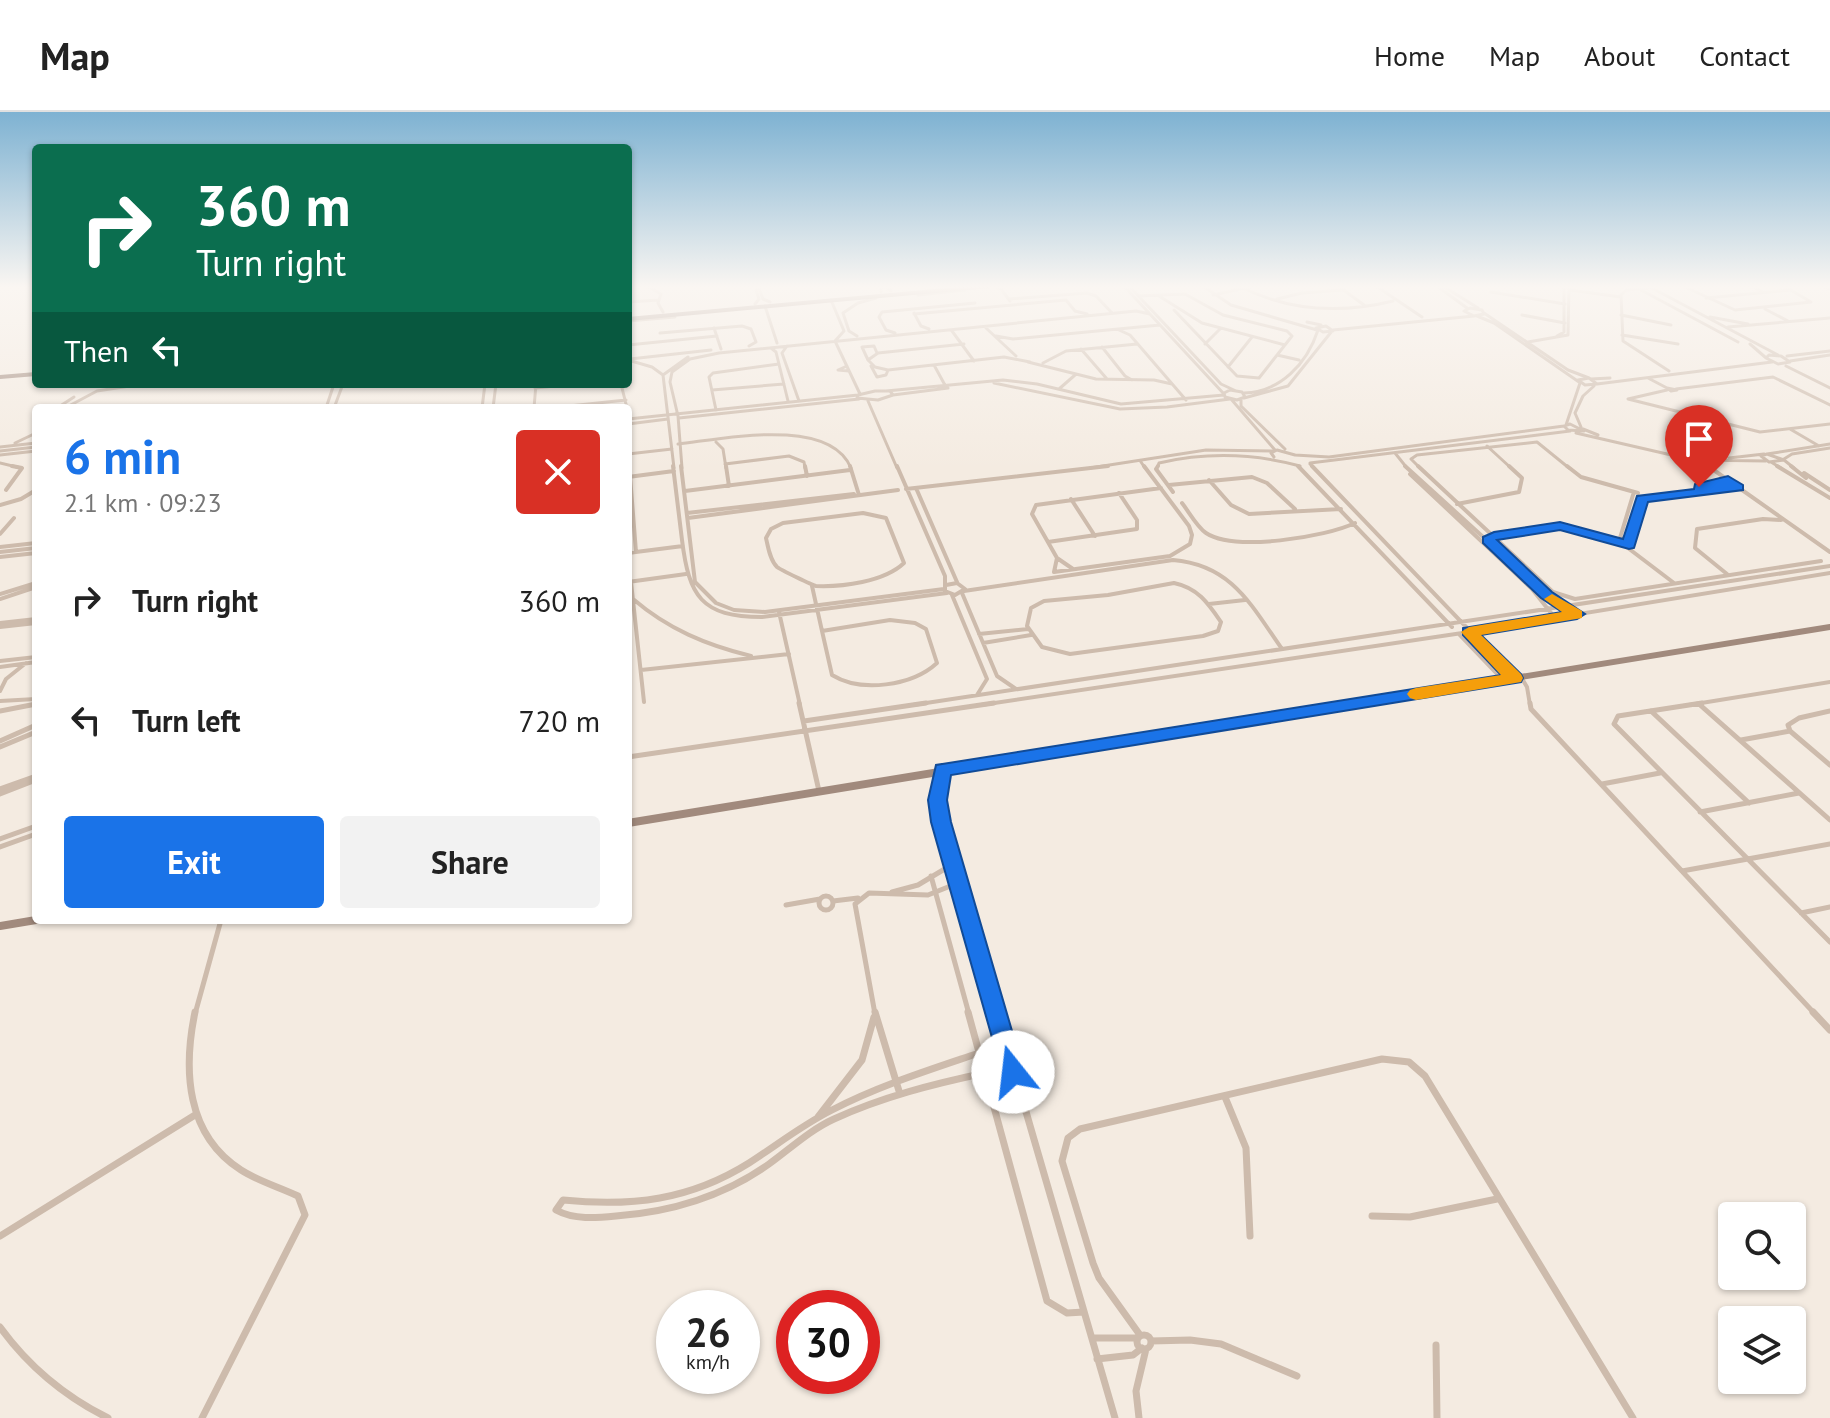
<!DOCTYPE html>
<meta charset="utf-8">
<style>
:root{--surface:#fff;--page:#f2f2f2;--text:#222;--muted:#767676;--line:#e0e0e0;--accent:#1a73e8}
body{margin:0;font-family:"PT Sans",sans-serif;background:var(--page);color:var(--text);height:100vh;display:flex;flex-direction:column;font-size:30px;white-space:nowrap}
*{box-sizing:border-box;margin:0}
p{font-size:26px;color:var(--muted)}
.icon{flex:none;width:44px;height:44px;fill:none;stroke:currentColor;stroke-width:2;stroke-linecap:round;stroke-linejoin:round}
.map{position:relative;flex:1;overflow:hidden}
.details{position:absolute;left:32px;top:292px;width:600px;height:520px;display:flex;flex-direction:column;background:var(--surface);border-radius:8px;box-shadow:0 2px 6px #0004}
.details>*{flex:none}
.banner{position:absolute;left:32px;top:32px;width:600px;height:244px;border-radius:8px;box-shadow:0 2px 6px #0004;background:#0b6e4f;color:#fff;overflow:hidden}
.tools{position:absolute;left:1718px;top:1090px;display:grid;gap:16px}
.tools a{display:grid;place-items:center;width:88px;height:88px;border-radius:8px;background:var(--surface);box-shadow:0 2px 6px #0004;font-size:40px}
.speed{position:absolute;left:656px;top:1178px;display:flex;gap:16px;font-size:40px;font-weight:700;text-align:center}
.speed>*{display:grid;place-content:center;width:104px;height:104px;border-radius:50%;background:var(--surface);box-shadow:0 2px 6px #0004;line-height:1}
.speed small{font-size:20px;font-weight:400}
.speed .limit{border:12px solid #d22;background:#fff;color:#111}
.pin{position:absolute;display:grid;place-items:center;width:68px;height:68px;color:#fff;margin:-82px -34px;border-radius:50% 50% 50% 0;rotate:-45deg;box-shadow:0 0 8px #0007}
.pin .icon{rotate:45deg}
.me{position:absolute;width:88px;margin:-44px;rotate:344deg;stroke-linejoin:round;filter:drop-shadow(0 0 6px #0008)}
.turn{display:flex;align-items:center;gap:28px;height:168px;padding:0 32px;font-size:36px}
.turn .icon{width:104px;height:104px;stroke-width:2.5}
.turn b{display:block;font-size:56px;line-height:68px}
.then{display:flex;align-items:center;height:76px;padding:0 32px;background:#0003;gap:16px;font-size:30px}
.round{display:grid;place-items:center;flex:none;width:84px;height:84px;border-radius:8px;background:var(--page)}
.head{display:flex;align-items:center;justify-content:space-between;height:136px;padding:0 32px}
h1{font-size:48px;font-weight:700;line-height:60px;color:var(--accent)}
.cta{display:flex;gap:16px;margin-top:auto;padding:16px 32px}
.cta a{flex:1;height:92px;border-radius:8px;background:var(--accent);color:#fff;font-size:32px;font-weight:700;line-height:92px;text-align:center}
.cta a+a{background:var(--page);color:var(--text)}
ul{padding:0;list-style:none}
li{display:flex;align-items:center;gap:24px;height:120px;padding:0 32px}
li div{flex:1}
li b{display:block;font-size:30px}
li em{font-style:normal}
header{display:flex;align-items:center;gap:48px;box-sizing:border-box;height:112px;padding:0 40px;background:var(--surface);border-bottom:2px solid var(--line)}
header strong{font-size:38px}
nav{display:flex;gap:44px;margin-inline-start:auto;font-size:28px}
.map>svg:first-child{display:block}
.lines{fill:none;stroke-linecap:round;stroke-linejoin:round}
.street-far3{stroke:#cdbbac;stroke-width:3}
.street-far2{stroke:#cdbbac;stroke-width:4}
.street-far1{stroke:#cdbbac;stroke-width:5}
.street{stroke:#cdbbac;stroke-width:7}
.secondary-far2{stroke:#a18a7d;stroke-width:4}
.secondary-far1{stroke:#a18a7d;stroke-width:6}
.secondary{stroke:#a18a7d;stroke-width:8}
.route{fill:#1a73e8;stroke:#114b97;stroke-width:2}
.slow{fill:#f59e0b}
</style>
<header>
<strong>Map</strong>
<nav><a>Home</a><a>Map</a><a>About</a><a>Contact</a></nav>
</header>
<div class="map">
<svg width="1830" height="1306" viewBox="0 0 1830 1306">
<rect width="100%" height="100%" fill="#f4ebe1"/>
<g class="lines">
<!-- street-far3 -->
<path class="street-far3" d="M 647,174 L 661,182 L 658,191 L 663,200
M 758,174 L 763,187 L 770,190
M 881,174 L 881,180
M 885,174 L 891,179
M 994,174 L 1001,177 L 1010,189
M 1124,174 L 1224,282
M 1129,174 L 1221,272 L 1236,279
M 1203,174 L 1231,193 L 1317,218
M 1239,174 C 1288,199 1340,202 1393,189
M 1338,174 L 1364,193
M 1376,174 L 1422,205
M 1437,174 L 1467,196
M 1443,174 L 1478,196
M 1648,174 L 1778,243
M 1683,174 L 1735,198 L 1811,190 L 1784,174
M 1751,174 L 1763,180
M 1823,174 L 1830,177
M 1648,176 L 1626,178 L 1621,183 L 1623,229 L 1669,259
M 1570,178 L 1621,185
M 1641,178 L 1738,230
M 1491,180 L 1565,192
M 918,183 L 965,178
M 1213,183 L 1254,174
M 1138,184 L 1185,182 L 1223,203 L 1287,219 L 1292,224 L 1259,266 L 1237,264 L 1174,198
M 1159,184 L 1202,211 L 1285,233
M 1706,186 L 1791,178
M 1009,187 L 1087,181 L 1096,184 L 1112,201
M 1277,187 L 1302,181 L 1343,178
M 831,188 L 844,219 L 835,229 L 860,282
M 1066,188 L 1075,199 L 1087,202
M 628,190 L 659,188
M 755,192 L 759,187 L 756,178
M 765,194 L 777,231
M 1470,196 L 1482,198 L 1484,202 L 1474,204 L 1464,199 Z
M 1765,197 L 1788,209
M 843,201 L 858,191 L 876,186
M 843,201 L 849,219 L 857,224
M 914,201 L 921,214 L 929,217
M 1484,201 L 1568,258 L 1589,266
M 914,202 L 1066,188
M 1522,203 L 1565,211
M 1621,203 L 1671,213
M 1477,204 L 1494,211 L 1579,270
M 1710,205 L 1748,212
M 628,209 L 675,205
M 1307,210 L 1321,213
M 1326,214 L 1333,219 L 1323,220 L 1316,216 Z
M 1728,215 L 1830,206
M 714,216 L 721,237
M 986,216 L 1016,244
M 1119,218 L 1130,223 L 1186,288
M 1333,218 L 1474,204
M 952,219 L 974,249
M 660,221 L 742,214 L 751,217 L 756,230 L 749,234
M 895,221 L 886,218 L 879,205 L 882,200 L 975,191
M 1622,223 L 1678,232
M 996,224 L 1013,227 L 1160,213
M 1557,224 L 1564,220 L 1564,174
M 1528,230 L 1568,223 L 1569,174
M 964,232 L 878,241 L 868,248 L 875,255 L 888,258 L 1004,245 L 1030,250
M 1205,232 L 1220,217
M 1750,232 L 1765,245
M 628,233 L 717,224
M 787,234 L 782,241 L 799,289
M 1102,235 L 1125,264 L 1132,268
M 771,236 L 776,240 L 788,289
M 1081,237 L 1107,267
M 1277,243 L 1299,248
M 1769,243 L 1781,244 L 1790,250 L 1778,252 L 1766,246 Z
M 1787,244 L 1830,239
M 630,247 L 711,238
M 628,248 L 652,255 L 663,263 L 674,356
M 868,248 L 862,235 L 874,234 L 877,241
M 1790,249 L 1830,243
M 1028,250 L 1096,267 L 1154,268 L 1172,272
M 1043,251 L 1066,239 L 1137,232
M 934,253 L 946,275
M 847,254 L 838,258 L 849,259
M 871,254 L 877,265 L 886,263 L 888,258
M 1786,254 L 1830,276
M 1228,255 L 1252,225
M 663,263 L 688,245
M 1589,266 L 1597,272 L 1585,273 L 1578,268 Z
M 1648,266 L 1667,276
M 1591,267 L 1610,266
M 994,271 L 1120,297 L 1167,295 L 1230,287
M 621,272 L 627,296
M 1597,272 L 1772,250
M 535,276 L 577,272
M 1667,276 L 1677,278 L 1671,279 Z
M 1059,277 L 1075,263
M 1676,277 L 1773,265 L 1830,293
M 712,278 L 784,272
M 1230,278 L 1242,280 L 1245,285 L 1237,288 L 1225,285 L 1224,281 Z
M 1667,278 L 1628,287 L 1760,320 L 1830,312
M 875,279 L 890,279 L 893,283 L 878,288 L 857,286 L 858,283 Z
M 886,279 L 1003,268 L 1037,272 L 1121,292 L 1224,283
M 1244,281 C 1280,280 1307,252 1318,218
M 893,283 L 948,276
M 1244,286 L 1288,274 L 1332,219
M 1231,287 L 1275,338
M 1241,287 L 1241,294 L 1285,337
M 868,289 L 897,356
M 57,296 L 74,285
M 65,296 L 97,279 L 143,272
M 326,296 L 334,272
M 334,296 L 343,272
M 482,296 L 485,272
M 493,296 L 496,272
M 534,296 L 536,272
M 550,296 L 626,288
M 716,298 L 709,265 L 713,261 L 779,252
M 679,306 L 859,287
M 628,307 L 858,283
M 628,312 L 668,307
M 1570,312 L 1584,319 L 1568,318 L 1564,314 Z
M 1566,313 L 1580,271
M 1581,315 L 1575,301 L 1583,284 L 1594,274
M 1583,317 L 1598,323
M 1790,317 L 1819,334
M 1576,321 L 1693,348 L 1766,349
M 716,330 L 723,337 L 726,356
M 15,331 L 36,321
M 678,332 C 723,327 829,304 851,356
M 1487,334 L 1511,356
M 0,335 L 36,331
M 0,339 L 36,335
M 1395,341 L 1407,356
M 628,342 L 672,337
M 1767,342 L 1830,332
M 1767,342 L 1784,348 L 1769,350 L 1761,344 Z
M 0,343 L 36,339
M 1295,343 L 1329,345 L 1564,314
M 1274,345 L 1271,341 L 1277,338 L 1295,343
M 1729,346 L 1764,342
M 1784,347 L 1792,342 L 1830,336
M 1784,348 L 1794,356
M 1141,350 L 1145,356
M 1705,350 L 1710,356
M 1771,350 L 1781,356
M 0,351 L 21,356
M 1310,351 L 1570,319
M 725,352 L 789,344 L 804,350 L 805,356
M 1310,352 L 1314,356
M 682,356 L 678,304 L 670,270 L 672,260 L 690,247 L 719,241 L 1136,199 L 1150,202
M 1090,356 L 1206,338 L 1272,339
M 1157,356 L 1159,351 C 1207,340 1252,341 1300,354
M 1420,356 L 1411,347 L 1417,343 L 1537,330 L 1569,356"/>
<!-- street-far2 -->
<path class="street-far2" d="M 673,354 C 676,378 679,403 682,428 C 689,484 701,505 762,505 L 947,481
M 681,354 L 695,470 L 716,491 L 734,498 L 765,500 L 944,477
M 726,354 L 729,374
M 805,354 L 807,364
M 850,354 L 859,383
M 897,354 L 945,464 L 945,479 L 955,483 L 965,477 L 957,471 L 946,473
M 1158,354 L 1156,357 L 1173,380
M 1298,354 L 1452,515
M 1312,354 L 1515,566
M 1405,354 L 1547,483 L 1576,502
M 1418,354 L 1553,480 L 1575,487 L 1821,449
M 1567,354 L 1581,365 L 1638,381
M 1708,354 L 1830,440
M 1777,354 L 1830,386
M 1791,354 L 1806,366
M 1804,361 L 1830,378
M 1410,362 L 1532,477 L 1555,506
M 630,364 L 636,440
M 628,365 L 674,359
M 1209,368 L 1231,393 L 1249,402 L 1341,397
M 1169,373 L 1252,365 L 1267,371 L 1295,397
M 916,376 L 957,470
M 906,377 L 1108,354
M 6,378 L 22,356 L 12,354
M 685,379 L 850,358
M 1644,386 L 1735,375
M 1071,387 L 1095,424
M 1182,391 C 1189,400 1197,415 1206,421 C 1234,440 1326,425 1355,411
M 1457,392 L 1519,380 L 1522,366 L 1509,354
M 0,393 L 21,387 L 36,378
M 687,401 L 854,382
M 863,401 L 886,406 L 904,451 C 884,470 842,475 816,474 C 812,473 781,458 777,455 C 770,448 768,435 766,426 L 771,417 L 783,411 Z
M 688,406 L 898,378
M 0,422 L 14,406
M 1493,424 L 1560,414 L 1618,427
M 1620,426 L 1633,383
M 1622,426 L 1630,429 L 1630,432 L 1618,429 Z
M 1630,429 L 1643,386
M 1048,430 L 1137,417 L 1137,408 L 1119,381
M 1624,433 L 1674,471
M 0,435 L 36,431
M 0,440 L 36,436
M 628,441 L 683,434
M 0,445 L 36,441
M 1057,446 L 1054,460 L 1170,444 L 1190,432 L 1192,423 L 1189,414 L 1144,354
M 1073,457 L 1057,446 L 1032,402 L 1036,393 L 1161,376
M 1727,462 L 1695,436 L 1697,417 L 1763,407 L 1781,408
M 628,470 L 686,462
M 631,470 L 644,590
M 1174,471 C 1198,476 1208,491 1221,510 L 1218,519 L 1203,524 L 1070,542 L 1042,535 L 1027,514 L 1031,496 L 1044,489 L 1108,483 Z
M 812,474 L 822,519
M 964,479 L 1173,448 C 1232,453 1251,493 1282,537
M 962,481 L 997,564 L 1016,577
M 0,482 L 36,471
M 952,483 L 987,567 L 977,583
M 0,487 L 36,475
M 633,487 C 668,517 706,533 751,544
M 1209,492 L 1245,488
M 779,500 L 800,593
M 890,508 L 915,511 L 926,517 L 937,551 C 912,574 861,581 832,563 L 822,519 Z
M 0,511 L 36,507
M 0,515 L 36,511
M 979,522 L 1028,517
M 1459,522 L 1503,568
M 983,531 L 1031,523
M 0,549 L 36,545
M 0,555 L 36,550
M 641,558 L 789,542
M 1521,565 L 1527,575 L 1530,593
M 0,579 L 6,567 L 26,551
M 0,589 L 36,587
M 33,593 L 36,592
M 913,593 L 1830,454
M 981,593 L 1469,520 L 1830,461
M 1689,593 L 1830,570"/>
<!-- street-far1 -->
<path class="street-far1" d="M 799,591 L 819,679
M 1530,591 L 1531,597 L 1815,902
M 1702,591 L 1618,604 L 1614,612 L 1830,830
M 1699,592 L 1830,708
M 0,599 L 36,592
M 1651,599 L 1749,691
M 1830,599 L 1799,606 L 1788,613 L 1790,619 L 1830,653
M 804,609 L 926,591
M 1741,628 L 1790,619
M 0,629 L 36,613
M 0,635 L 36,620
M 628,645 L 994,591
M 941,661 L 937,688 L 941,710 L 997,902
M 1602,672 L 1660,661
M 0,677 L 36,664
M 0,682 L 36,668
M 1700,700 L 1799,681
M 0,727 L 36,714
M 0,735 L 36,722
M 1682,759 L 1830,732
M 931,764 L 969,902
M 892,780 L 918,773 L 953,752
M819 791a7 7 0 1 1 14 0a7 7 0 1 1-14 0Z
M 833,789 L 858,786
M 786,793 L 820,787
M 1801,801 L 1830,795
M 195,902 L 221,808
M 875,902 L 855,792 L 869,781 L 928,783 L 958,771"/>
<!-- street -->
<path class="street" d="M 195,900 C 183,958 186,1023 241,1058 C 258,1069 279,1075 298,1084 L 305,1103 L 202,1306
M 875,900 L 899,979
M 968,900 L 1047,1189 L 1067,1201 L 1084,1200
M 997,900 L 1115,1306
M 1813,900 L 1830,918
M 979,941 C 929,958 878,974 832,998 C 802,1013 777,1033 749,1051 C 690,1088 632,1095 563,1088 L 556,1098 C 574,1108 596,1106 616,1104 C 670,1100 724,1084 769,1052 C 791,1036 810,1018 834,1007 C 882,985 933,972 985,961
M 1225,985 L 1246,1036 L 1250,1124
M 818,1005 L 862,948 L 874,905
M 1372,1104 L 1410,1105 L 1497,1087
M 0,1124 L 195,1003
M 0,1215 C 29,1255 64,1284 108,1306
M 1140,1223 L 1099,1166 L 1093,1151 L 1062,1049 L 1068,1026 L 1080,1017 L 1382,947 L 1409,950 L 1425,964 L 1633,1306
M1137 1230a7 7 0 1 1 14 0a7 7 0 1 1-14 0Z
M 1092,1226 L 1138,1226
M 1151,1229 L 1190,1228 L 1221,1232 L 1297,1264
M 1436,1233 L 1437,1306
M 1097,1247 L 1133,1243 L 1142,1236
M 1139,1306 L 1136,1279 L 1146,1237"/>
<!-- secondary-far2 -->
<path class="secondary-far2" d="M 628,207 L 990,174
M 0,265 L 36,262"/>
<!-- secondary-far1 -->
<path class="secondary-far1" d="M 1347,593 L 1830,515"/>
<!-- secondary -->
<path class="secondary" d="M 628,711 L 1360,591
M 0,814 L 36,808"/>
</g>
<!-- sky -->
<linearGradient id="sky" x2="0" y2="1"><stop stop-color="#7eb2d2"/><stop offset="0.49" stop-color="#faf6f2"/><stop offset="1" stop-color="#faf6f2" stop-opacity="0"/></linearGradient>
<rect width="1830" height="357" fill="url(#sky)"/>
<!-- route -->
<path class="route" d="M 1728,364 L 1743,373 L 1743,378 L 1648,390 L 1634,436 L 1629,437 L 1560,418 L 1497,428 L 1552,480 L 1585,502 L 1577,507 L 1481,523 L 1521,562 L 1523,566 L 1521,570 L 951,663 L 947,688 L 951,710 L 1024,960 L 1021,968 L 1013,971 L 1004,968 L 931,710 L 928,688 L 936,653 L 1501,563 L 1463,523 L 1463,516 L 1562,500 L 1541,486 L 1483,431 L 1483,425 L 1494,420 L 1560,410 L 1623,427 L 1637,384 L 1694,377 L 1695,372 Z"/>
<!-- slow -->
<path class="slow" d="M 1552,482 L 1582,499 L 1582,506 L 1481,523 L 1521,562 L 1523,566 L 1521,570 L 1416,588 L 1410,586 L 1407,582 L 1410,578 L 1416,576 L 1501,563 L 1461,520 L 1469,515 L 1562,500 L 1544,487 Z"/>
</svg>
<div class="tools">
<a><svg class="icon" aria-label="search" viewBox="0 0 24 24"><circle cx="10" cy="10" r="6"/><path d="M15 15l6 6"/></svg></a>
<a><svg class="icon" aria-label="layers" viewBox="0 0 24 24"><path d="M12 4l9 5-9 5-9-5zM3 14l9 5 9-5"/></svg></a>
</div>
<div class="speed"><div>26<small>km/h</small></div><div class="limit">30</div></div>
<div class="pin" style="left:1699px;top:375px;background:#d93025"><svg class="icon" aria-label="arrive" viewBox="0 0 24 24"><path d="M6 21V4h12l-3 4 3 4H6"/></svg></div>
<svg class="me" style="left:1013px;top:960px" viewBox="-20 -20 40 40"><circle r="19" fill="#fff"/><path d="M0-13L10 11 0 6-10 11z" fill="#1a73e8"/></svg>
<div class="banner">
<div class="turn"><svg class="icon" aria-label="right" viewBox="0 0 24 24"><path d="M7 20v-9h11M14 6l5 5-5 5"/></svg><div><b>360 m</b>Turn right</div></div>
<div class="then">Then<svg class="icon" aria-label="left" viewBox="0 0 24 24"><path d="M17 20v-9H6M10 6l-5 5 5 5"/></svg></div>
</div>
<section class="details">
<div class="head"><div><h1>6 min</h1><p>2.1 km · 09:23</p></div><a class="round" style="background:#d93025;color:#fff"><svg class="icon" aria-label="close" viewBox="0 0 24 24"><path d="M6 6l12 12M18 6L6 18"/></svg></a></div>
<ul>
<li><svg class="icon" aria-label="right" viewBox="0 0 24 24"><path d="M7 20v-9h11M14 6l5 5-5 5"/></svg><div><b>Turn right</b></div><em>360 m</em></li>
<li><svg class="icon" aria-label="left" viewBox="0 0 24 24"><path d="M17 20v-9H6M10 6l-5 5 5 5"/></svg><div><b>Turn left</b></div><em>720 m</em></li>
</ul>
<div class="cta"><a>Exit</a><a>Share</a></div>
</section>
</div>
